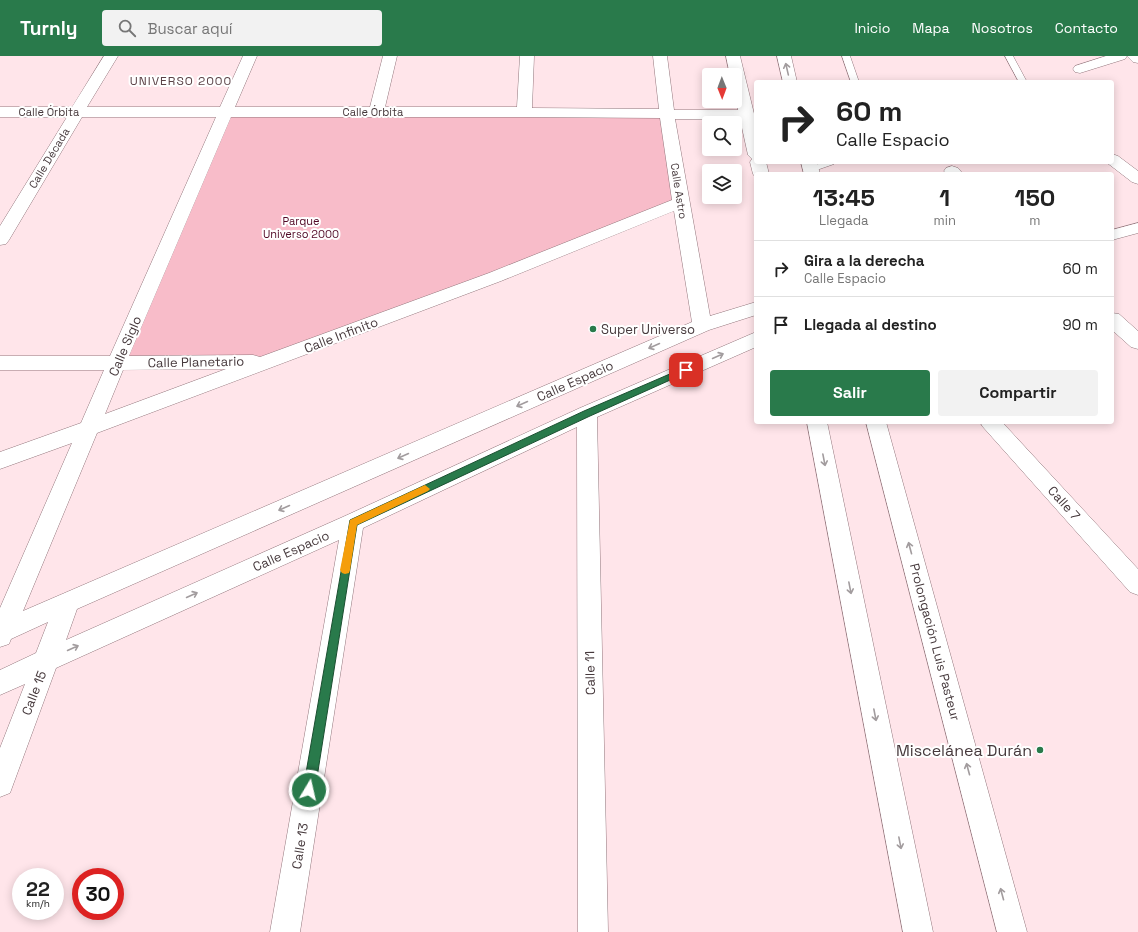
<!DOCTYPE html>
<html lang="es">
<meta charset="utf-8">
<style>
:root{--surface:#fff;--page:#f2f2f2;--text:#222;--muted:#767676;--line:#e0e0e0;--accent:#297a4b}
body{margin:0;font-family:"Space Grotesk",sans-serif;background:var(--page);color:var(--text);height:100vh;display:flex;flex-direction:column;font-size:15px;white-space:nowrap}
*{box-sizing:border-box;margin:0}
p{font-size:13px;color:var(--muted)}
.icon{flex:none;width:22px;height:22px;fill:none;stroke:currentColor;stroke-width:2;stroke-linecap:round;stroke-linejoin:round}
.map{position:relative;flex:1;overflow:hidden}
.drawer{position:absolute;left:754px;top:116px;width:360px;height:252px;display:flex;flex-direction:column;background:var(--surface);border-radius:4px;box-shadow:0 2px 10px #0003}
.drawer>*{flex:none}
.hud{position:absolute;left:754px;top:24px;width:360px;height:84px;border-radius:4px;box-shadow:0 2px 10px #0003;background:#fff;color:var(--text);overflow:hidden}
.needle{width:26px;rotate:179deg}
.fabs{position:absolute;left:702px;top:12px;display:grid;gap:8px}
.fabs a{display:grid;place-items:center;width:40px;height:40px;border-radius:4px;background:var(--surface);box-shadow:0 2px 10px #0003;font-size:20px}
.speed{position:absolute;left:12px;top:812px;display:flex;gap:8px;font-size:20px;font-weight:700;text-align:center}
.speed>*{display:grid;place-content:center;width:52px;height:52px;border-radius:50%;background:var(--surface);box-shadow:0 2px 10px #0003;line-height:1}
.speed small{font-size:10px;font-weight:400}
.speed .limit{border:6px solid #d22;background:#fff;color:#111}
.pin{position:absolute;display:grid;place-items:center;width:34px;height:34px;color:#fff;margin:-17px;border-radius:8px;box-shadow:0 2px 6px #0006}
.me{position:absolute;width:44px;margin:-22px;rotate:9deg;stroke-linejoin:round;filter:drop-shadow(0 0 3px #0008)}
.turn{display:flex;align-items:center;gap:14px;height:84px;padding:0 16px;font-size:18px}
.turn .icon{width:52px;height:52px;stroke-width:2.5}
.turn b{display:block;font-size:28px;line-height:34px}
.eta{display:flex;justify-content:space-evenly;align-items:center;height:68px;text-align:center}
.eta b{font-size:24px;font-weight:800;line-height:28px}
.action{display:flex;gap:8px;margin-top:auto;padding:8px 16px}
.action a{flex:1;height:46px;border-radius:4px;background:var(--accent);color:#fff;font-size:16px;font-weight:800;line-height:46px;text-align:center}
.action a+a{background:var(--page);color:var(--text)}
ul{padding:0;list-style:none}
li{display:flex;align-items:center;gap:12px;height:56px;padding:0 16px;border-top:1px solid var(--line)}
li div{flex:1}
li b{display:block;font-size:15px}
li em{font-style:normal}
header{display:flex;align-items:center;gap:24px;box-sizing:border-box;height:56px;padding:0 20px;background:var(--accent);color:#fff}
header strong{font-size:19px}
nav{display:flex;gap:22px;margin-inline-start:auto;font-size:14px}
.search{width:280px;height:36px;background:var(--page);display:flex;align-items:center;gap:10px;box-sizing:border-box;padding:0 14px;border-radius:4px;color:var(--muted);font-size:15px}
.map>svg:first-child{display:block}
.green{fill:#f8bcc9}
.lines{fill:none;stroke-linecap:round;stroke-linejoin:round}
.lane-casing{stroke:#93777d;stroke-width:1}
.street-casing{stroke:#93777d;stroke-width:1}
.secondary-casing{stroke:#93777d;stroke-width:1}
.lane{fill:#fff;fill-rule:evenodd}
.street{fill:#fff;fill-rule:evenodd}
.secondary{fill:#fff;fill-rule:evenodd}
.oneway{stroke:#a29c9e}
.route{fill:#297a4b;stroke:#1b4f31}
.slow{fill:#f59e0b}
.poi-dot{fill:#297a4b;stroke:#fff;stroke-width:1.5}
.labels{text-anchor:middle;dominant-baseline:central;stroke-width:4;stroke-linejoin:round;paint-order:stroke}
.far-street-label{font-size:11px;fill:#46393c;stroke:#fff}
.far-park-label{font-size:11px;fill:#510825;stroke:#fff}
.far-neighbourhood-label{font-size:12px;letter-spacing:1px;fill:#5b4247;stroke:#fff}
.poi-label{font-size:13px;fill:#46393c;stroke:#fff;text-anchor:start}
.street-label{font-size:13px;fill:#46393c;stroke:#fff}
.near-poi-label{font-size:16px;fill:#46393c;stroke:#fff;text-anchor:end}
</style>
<header>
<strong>Turnly</strong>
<div class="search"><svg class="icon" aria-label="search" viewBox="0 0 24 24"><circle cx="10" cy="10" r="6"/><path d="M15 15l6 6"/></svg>Buscar aquí</div>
<nav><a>Inicio</a><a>Mapa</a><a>Nosotros</a><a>Contacto</a></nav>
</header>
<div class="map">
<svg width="1138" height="876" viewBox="0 0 1138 876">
<rect width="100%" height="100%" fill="#ffe5ea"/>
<!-- green -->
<path class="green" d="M 227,56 L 666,57 L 680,147 L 272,305 L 118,307 Z"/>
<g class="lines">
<defs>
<path id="lane" d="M 842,0 L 850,0 L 859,26 L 851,26 Z
M 1005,0 L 1013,0 L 1027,26 L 1019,26 Z
M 823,106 L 835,106 L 834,108 L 811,116 L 807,113 Z"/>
<path id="street" d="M 104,0 L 118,0 L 87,51 L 220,51 L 243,0 L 257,0 L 235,51 L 370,51 L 383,0 L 397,0 L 385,51 L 517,51 L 520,0 L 534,0 L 532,52 L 659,53 L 653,0 L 667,0 L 674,54 L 746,54 L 751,56 L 754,59 L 751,62 L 746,64 L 675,63 L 710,260 L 756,246 L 756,259 L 709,274 L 77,553 L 66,584 L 345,460 L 580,352 L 756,276 L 756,291 L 597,361 L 608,876 L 578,876 L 577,371 L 363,472 L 300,876 L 270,876 L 339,484 L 56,612 L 10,737 L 0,741 L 0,692 L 25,628 L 0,639 L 0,614 L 36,597 L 48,566 L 11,583 L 9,588 L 0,591 L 0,552 L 72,387 L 0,413 L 0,396 L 81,367 L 104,314 L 0,314 L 0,300 L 110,300 L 216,61 L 82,61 L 9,184 L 6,188 L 0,189 L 0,170 L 67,61 L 0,61 L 0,51 L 72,51 ZM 231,61 L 524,61 L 660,62 L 672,144 L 489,217 L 260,301 L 253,299 L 129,300 ZM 674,155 L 692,266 L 23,555 L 97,377 L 501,225 ZM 226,313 L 105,358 L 123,314 Z
M 1106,0 L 1138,0 L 1138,7 L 1133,6 L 1127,0 L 1125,3 L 1080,17 L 1075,16 L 1073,13 L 1075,10 Z
M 1112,98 L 1118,100 L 1138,115 L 1138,128 L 1132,126 L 1106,106 L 1112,106 Z
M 952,110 L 958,112 L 963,118 L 946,118 L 944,115 L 946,112 Z
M 1138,167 L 1138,177 L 1112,184 L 1112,174 Z
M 1112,257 L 1119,258 L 1138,275 L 1138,293 L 1131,291 L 1112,274 Z
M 980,366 L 1002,366 L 1138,513 L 1138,539 L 1130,536 L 983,371 Z"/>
<path id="secondary" d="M 726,0 L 740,0 L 756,66 L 756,106 L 766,106 L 769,118 L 756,118 L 756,122 L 753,118 L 750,106 L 752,103 L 748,99 L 735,40 L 735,19 L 730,19 Z
M 777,0 L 791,0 L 797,26 L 783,26 Z
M 801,106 L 817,106 L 820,118 L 804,118 Z
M 807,366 L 827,366 L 933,876 L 903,876 Z
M 866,366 L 886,366 L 1027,876 L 997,876 Z"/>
</defs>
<!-- lane casing -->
<use href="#lane" class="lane-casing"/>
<!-- street casing -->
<use href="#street" class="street-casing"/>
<!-- secondary casing -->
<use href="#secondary" class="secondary-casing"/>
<!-- lane -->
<use href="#lane" class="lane"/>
<!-- street -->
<use href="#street" class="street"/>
<!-- secondary -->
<use href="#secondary" class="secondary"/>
</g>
<!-- one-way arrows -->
<defs><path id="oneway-shaft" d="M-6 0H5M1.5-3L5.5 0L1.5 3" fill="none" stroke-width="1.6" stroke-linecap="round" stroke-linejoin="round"/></defs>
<g class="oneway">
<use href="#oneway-shaft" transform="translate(787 13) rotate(-103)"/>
<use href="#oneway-shaft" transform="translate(654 290) rotate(156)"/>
<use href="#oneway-shaft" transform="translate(718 300) rotate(-24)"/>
<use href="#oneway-shaft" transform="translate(522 348) rotate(156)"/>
<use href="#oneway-shaft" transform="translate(403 400) rotate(156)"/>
<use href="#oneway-shaft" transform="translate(824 404) rotate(79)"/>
<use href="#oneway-shaft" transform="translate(284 452) rotate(156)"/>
<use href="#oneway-shaft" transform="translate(910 492) rotate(-105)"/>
<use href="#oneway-shaft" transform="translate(850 532) rotate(79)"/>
<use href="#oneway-shaft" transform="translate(192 539) rotate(-24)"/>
<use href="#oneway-shaft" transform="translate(73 592) rotate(-24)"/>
<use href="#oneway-shaft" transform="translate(875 659) rotate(79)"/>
<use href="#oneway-shaft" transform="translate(968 713) rotate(-105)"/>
<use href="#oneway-shaft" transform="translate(900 787) rotate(79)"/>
<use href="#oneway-shaft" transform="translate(1002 838) rotate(-105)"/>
</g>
<!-- route -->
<path class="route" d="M 686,311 L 688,312 L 688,316 L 590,360 L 357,469 L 315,734 L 313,738 L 309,740 L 305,738 L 303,734 L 350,464 L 584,355 Z"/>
<!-- slow -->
<path class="slow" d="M 425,429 L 430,433 L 428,435 L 357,469 L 350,514 L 349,517 L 345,518 L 342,517 L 340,514 L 350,464 Z"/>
<!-- markers -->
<g class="poi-dot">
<circle cx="593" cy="273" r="4"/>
<circle cx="1040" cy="694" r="4"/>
</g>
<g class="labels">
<!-- far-street labels -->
<g class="far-street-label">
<text x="49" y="56">Calle Órbita</text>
<text x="373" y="56">Calle Órbita</text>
<text transform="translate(49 102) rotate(-59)">Calle Década</text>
<text transform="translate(679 135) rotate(81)">Calle Astro</text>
</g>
<!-- far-park labels -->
<g class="far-park-label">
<text x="301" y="165">Parque<tspan x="301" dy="13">Universo 2000</tspan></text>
</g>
<!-- far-neighbourhood labels -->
<g class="far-neighbourhood-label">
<text x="181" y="25">UNIVERSO 2000</text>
</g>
<!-- poi labels -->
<g class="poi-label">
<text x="601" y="273">Super Universo</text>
</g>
<!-- street labels -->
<g class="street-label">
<text transform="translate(341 279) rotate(-21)">Calle Infinito</text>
<text transform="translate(125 290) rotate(-67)">Calle Siglo</text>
<text transform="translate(196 306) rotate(-1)">Calle Planetario</text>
<text transform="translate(575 325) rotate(-24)">Calle Espacio</text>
<text transform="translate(1064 447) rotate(48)">Calle 7</text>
<text transform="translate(291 495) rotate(-24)">Calle Espacio</text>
<text transform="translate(935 586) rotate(75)">Prolongación Luis Pasteur</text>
<text transform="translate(590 617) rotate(-91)">Calle 11</text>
<text transform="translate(34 637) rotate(-69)">Calle 15</text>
<text transform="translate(300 790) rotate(-81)">Calle 13</text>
</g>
<!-- near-poi labels -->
<g class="near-poi-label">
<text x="1032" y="694">Miscelánea Durán</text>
</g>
</g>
</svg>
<div class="fabs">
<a><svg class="needle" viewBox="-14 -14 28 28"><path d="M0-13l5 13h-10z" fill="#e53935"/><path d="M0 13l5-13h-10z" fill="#767676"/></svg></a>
<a><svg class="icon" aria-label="search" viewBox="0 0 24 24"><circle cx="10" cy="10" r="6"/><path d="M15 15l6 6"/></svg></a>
<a><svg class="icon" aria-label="layers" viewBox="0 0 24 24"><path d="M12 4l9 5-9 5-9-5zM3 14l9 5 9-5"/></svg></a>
</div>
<div class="speed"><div>22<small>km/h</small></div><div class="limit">30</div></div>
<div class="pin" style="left:686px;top:314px;background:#d93025"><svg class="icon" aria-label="arrive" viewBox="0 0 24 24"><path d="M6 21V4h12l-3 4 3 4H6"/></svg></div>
<svg class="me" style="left:309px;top:734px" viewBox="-20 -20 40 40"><circle r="17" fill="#297a4b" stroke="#fff" stroke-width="3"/><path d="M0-11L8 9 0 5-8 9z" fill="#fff"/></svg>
<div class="hud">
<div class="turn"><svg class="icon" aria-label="right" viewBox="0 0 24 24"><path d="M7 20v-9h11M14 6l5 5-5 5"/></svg><div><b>60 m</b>Calle Espacio</div></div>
</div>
<section class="drawer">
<div class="eta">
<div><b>13:45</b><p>Llegada</p></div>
<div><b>1</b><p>min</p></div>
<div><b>150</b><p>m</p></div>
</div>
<ul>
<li><svg class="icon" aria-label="right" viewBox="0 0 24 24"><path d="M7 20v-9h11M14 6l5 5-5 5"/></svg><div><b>Gira a la derecha</b><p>Calle Espacio</p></div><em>60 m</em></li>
<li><svg class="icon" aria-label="arrive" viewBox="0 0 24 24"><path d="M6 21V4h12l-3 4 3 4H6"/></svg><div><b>Llegada al destino</b></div><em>90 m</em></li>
</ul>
<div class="action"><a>Salir</a><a>Compartir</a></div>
</section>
</div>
